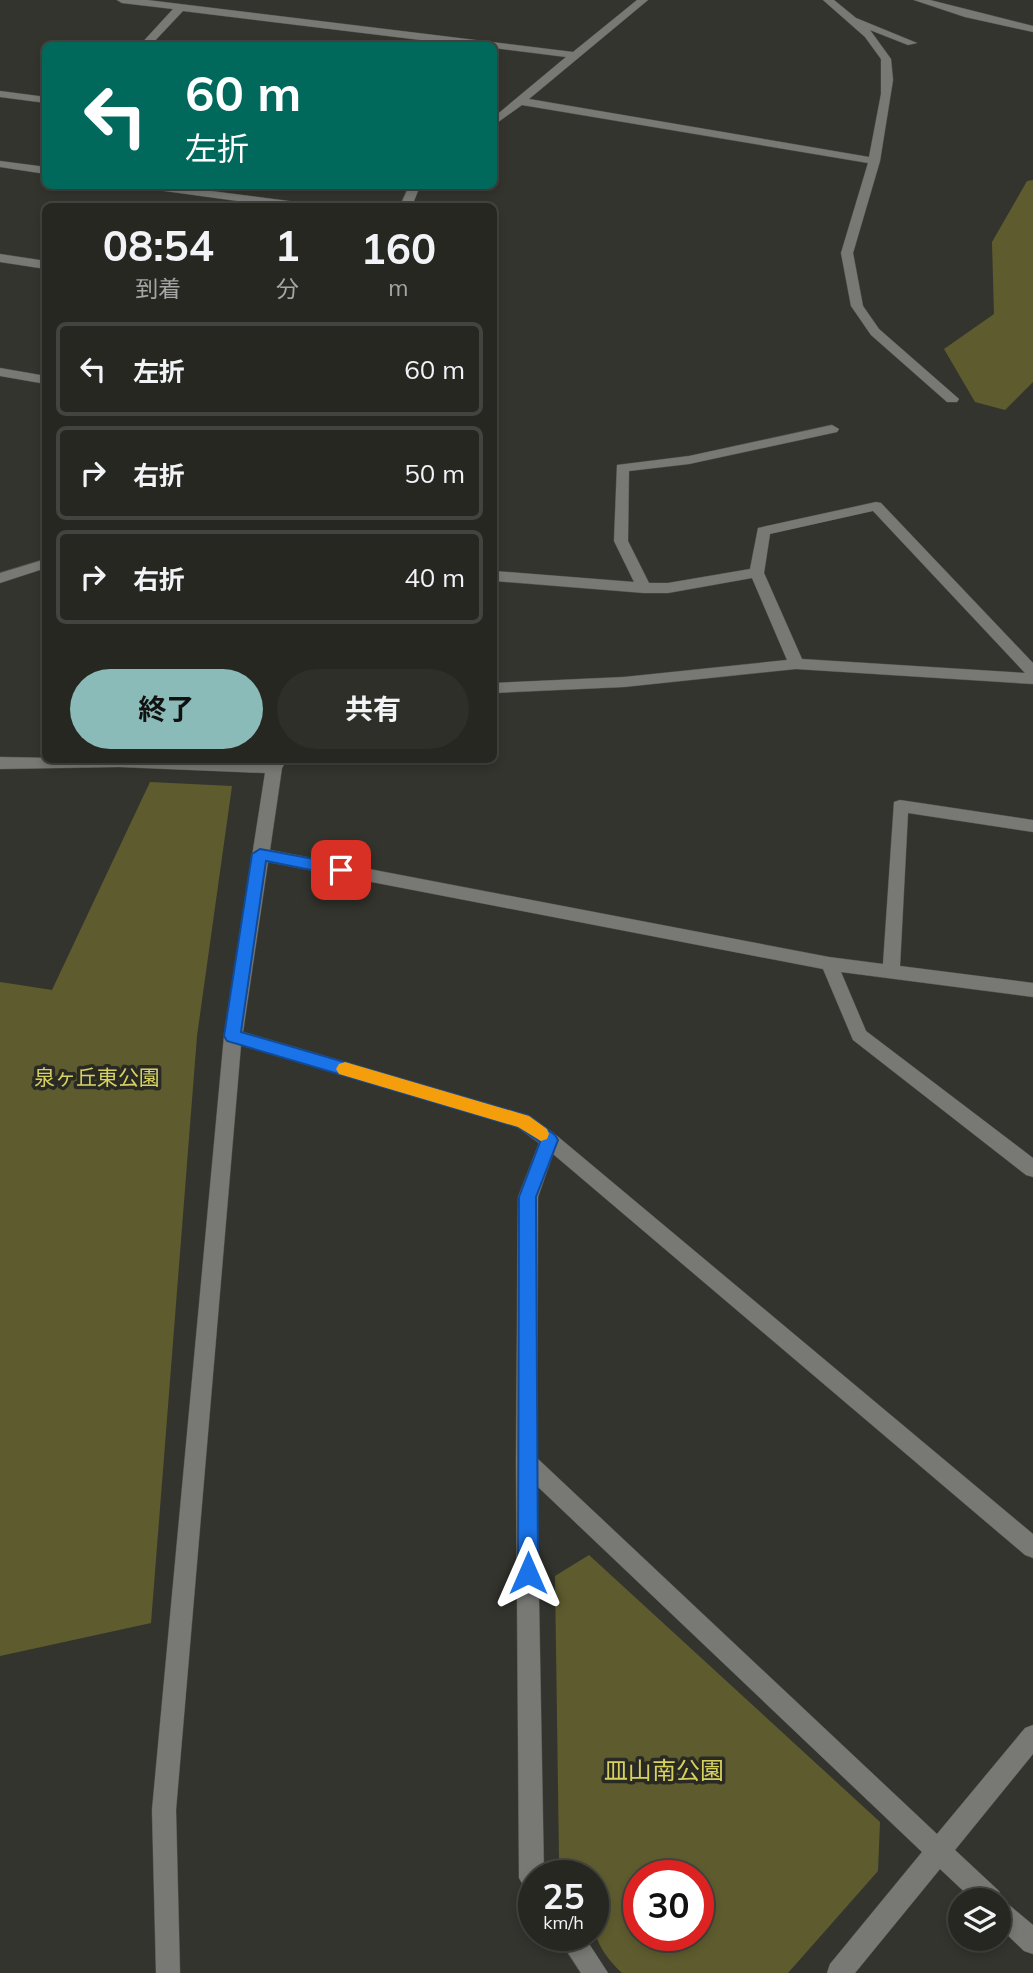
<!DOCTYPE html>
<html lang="ja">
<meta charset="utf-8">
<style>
:root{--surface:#272722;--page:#2f2f2a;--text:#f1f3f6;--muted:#a4a5a5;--line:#434440;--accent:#8bbbb9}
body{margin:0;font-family:Mulish,"Noto Sans JP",sans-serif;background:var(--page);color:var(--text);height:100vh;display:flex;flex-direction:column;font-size:26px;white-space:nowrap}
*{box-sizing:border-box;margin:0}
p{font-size:23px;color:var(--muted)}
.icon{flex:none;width:38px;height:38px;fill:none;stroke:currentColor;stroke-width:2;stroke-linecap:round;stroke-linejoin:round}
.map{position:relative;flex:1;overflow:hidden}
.details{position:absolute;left:42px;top:203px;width:455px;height:560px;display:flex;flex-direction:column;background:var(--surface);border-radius:10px;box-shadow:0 4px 10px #0003,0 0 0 2px var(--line)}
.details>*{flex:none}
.hud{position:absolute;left:42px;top:42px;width:455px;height:147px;border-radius:10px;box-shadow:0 4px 10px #0003,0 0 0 2px var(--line);background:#00695c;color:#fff;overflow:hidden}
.fabs{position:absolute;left:948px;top:1888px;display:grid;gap:14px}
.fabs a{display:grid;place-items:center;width:63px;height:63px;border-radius:50%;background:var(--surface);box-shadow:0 4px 10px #0003,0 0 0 2px var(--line);font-size:35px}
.speed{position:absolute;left:518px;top:1860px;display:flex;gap:14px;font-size:35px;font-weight:700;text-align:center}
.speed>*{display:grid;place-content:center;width:91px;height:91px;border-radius:50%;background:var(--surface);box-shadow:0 4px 10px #0003,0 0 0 2px var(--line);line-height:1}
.speed small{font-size:18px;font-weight:400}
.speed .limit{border:10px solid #d22;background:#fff;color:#111}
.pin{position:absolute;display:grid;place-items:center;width:60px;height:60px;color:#fff;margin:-30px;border-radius:14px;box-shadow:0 4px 10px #0006}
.me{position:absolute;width:77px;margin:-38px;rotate:0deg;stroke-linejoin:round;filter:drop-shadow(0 0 5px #0008)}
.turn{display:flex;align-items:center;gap:24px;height:147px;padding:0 28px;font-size:32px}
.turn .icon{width:91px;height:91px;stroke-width:2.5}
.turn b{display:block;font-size:49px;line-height:60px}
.eta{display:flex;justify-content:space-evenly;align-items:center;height:119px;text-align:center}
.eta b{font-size:42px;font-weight:700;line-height:49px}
.action{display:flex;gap:14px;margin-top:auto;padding:14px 28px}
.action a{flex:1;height:80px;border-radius:42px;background:var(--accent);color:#111;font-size:28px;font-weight:700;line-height:80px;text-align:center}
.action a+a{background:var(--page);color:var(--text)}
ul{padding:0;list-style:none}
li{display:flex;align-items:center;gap:21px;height:94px;margin:0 14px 10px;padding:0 14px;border:4px solid var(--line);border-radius:10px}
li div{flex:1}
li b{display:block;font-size:26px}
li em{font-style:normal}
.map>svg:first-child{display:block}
.green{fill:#5e5c2e;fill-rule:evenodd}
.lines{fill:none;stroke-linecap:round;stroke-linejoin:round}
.minor-casing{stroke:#51514b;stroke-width:1}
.minor{fill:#787875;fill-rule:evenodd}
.route{fill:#1a73e8;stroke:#114b97;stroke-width:2}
.slow{fill:#f59e0b}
.labels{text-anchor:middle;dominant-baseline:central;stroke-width:7;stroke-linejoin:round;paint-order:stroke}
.park-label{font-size:21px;fill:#d7d160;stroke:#2a2a24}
.near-park-label{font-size:24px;fill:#d7d160;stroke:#2a2a24}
</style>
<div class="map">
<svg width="1033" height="1973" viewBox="0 0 1033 1973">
<rect width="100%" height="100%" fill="#34342e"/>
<!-- green -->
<path class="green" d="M 1033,180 L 1033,382 L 1005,410 L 975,402 L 944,349 L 994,314 L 992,242 L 1027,181 Z
M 150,782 L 232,786 L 197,1036 L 151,1623 L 0,1656 L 0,982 L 52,990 Z
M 589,1555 L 880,1822 L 878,1871 L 788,1973 L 622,1973 C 587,1939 593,1921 593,1876 L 568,1876 L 559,1858 L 555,1576 ZM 639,1876 L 698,1876 L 698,1936 L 639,1936 Z"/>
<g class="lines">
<defs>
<path id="minor" d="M 117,0 L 147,0 L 573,52 L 637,0 L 648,0 L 529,99 L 869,157 L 881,94 L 881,59 L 865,37 L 823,0 L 834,0 L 856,18 L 917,43 L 908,45 L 870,30 L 891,59 L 893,80 L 880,161 L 853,253 L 863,306 L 879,329 L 959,399 L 957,402 L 947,402 L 871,335 L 851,306 L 841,253 L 868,163 L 522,105 L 494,125 L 494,117 L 566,57 L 494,48 L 494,46 L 470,46 L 183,11 L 150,46 L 139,46 L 173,9 L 122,3 Z
M 914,0 L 930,0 L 1033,26 L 1033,32 L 965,17 Z
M 0,91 L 46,97 L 46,103 L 0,97 Z
M 0,161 L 46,167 L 46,174 L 0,167 Z
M 144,186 L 172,186 L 296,202 L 302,206 L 274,206 L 150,189 Z
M 409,186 L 420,186 L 412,206 L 400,206 Z
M 0,254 L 46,261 L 46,269 L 0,262 Z
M 0,368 L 46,376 L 46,384 L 0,376 Z
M 832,425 L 839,429 L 837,432 L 689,464 L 629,471 L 628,541 L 649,583 L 668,583 L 750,569 L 758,528 L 876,502 L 881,503 L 1033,663 L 1033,684 L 796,669 L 624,687 L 494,693 L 494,683 L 624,677 L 787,660 L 752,578 L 668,593 L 644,593 L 494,581 L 494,571 L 634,582 L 614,541 L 617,465 L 689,456 ZM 873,511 L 1025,673 L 802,659 L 764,573 L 770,534 Z
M 46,559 L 46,568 L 0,583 L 0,573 Z
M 0,757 L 270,762 L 271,760 L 287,760 L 282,768 L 270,850 L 829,957 L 883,964 L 894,802 L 900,800 L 1033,820 L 1033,832 L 908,813 L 900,966 L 1033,983 L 1033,997 L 841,972 L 866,1031 L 1033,1158 L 1033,1177 L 1026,1175 L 853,1040 L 823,969 L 268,862 L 243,1032 L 530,1116 L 556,1135 L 1033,1534 L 1033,1558 L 1025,1555 L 553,1154 L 538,1197 L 537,1458 L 937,1834 L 1025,1728 L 1033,1725 L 1033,1754 L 955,1850 L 999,1891 L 1002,1899 L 1033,1925 L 1033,1954 L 1024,1951 L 999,1927 L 999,1900 L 973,1900 L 940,1869 L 855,1973 L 827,1973 L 830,1964 L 922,1852 L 537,1486 L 544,1876 L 534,1876 L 534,1894 L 526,1890 L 519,1878 L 516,1462 L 518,1197 L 539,1143 L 517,1127 L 241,1045 L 176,1810 L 180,1973 L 156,1973 L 152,1810 L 224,1036 L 265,773 L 119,767 L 0,769 Z
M 557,1936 L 584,1936 L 608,1973 L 581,1973 Z"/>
</defs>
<!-- minor casing -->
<use href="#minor" class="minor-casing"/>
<!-- minor -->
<use href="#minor" class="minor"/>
</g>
<!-- route -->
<path class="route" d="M 260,849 L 341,864 L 349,870 L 341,876 L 266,861 L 241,1032 L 529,1116 L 555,1135 L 558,1140 L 536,1197 L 538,1573 L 535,1580 L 528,1583 L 521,1580 L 518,1573 L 519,1197 L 540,1142 L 518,1127 L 227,1041 L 224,1036 L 252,854 Z"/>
<!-- slow -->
<path class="slow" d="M 345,1062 L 529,1116 L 547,1129 L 549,1134 L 547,1139 L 541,1141 L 518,1127 L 339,1074 L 336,1069 L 339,1064 Z"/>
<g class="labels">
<!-- park labels -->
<g class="park-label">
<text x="97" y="1077">泉ヶ丘東公園</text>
</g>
<!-- near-park labels -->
<g class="near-park-label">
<text x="664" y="1770">皿山南公園</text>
</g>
</g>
</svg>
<div class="fabs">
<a><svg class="icon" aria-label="layers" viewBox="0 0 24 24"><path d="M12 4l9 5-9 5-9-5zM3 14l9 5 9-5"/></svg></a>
</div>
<div class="speed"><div>25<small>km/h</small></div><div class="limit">30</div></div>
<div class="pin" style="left:341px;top:870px;background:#d93025"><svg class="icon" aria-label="arrive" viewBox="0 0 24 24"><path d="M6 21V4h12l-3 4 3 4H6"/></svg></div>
<svg class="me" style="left:528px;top:1573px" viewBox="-20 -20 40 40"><path d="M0-17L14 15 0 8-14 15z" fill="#1a73e8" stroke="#fff" stroke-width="4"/></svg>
<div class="hud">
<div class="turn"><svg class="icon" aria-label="left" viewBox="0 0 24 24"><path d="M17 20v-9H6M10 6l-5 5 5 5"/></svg><div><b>60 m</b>左折</div></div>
</div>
<section class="details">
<div class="eta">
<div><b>08:54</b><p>到着</p></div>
<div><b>1</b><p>分</p></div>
<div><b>160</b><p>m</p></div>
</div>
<ul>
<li><svg class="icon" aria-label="left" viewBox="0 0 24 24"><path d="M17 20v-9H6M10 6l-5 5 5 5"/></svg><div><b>左折</b></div><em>60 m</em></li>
<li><svg class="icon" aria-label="right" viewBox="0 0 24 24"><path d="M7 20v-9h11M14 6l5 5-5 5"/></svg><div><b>右折</b></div><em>50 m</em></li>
<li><svg class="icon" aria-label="right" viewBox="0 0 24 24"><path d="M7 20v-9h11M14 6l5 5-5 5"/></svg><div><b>右折</b></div><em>40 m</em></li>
</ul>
<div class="action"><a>終了</a><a>共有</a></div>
</section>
</div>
